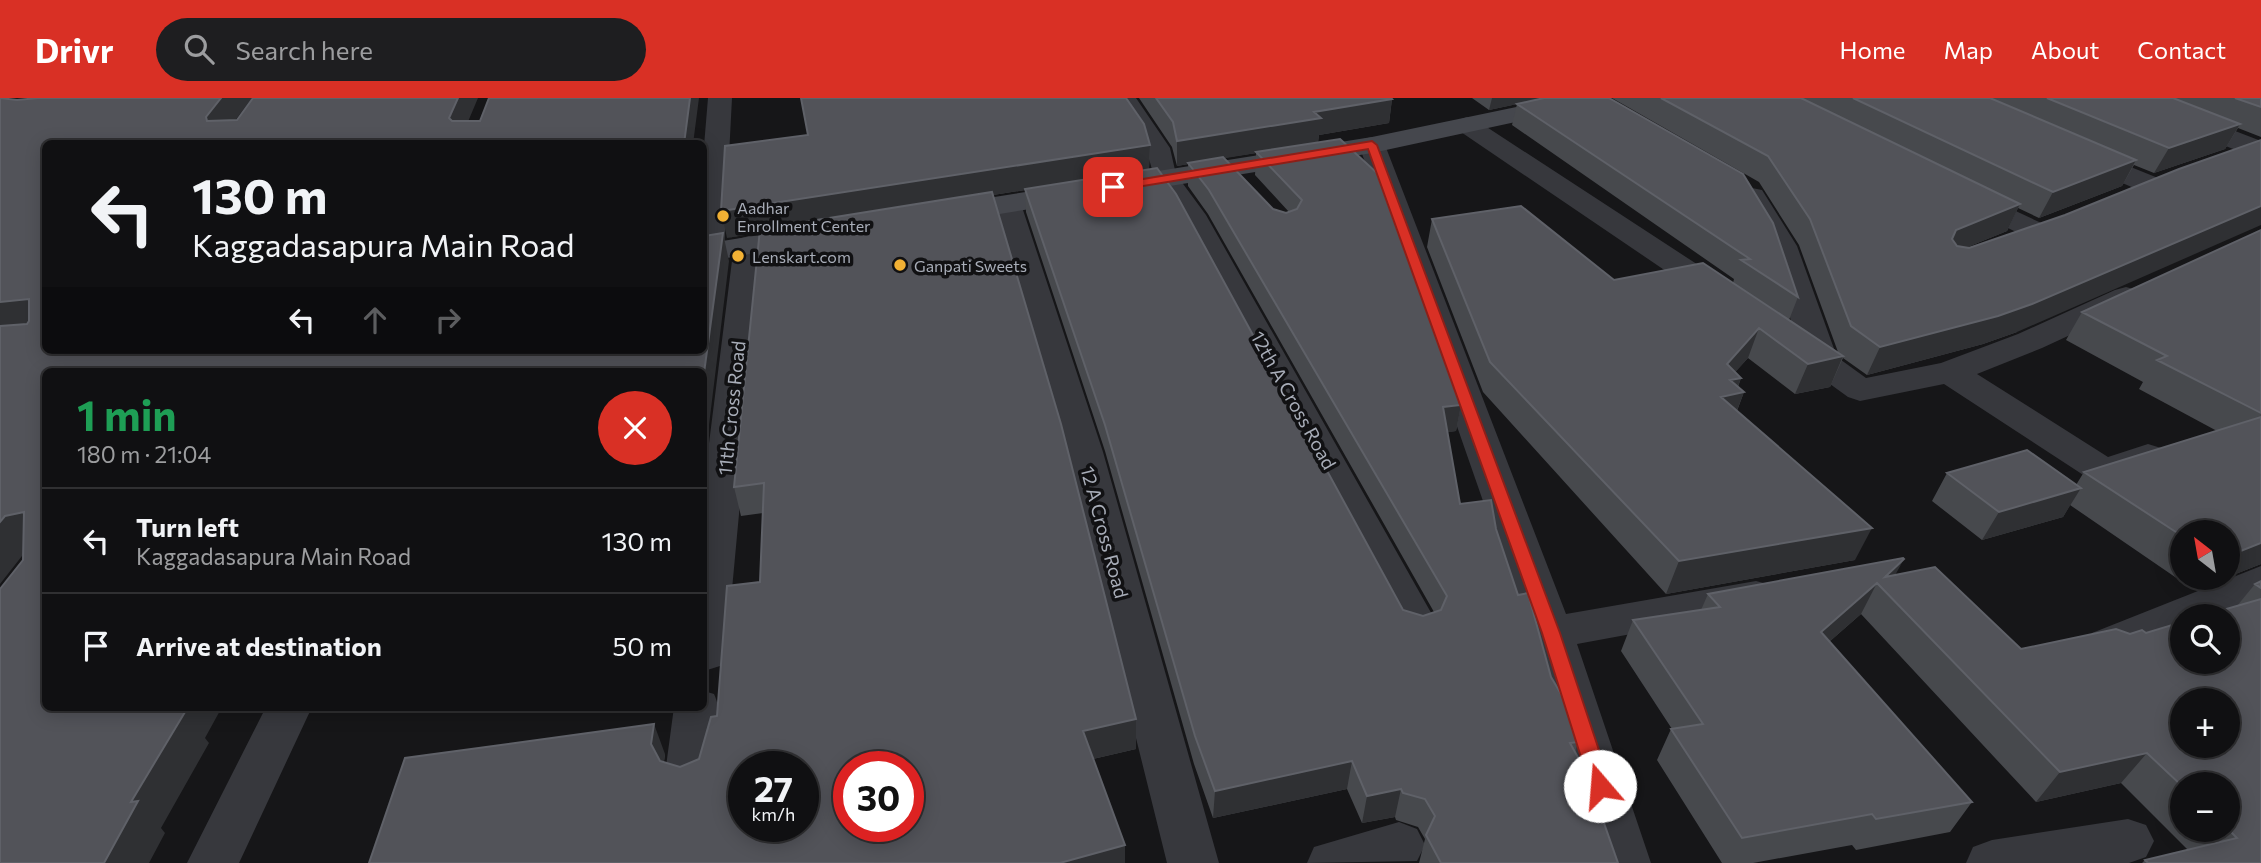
<!DOCTYPE html>
<meta charset="utf-8">
<style>
:root{--surface:#101012;--page:#1e1e20;--text:#f1f3f6;--muted:#9c9d9f;--line:#303032;--accent:#d93025}
body{margin:0;font-family:Commissioner,sans-serif;background:var(--page);color:var(--text);height:100vh;display:flex;flex-direction:column;font-size:26px;white-space:nowrap}
*{box-sizing:border-box;margin:0}
p{font-size:23px;color:var(--muted)}
.icon{flex:none;width:38px;height:38px;fill:none;stroke:currentColor;stroke-width:2;stroke-linecap:round;stroke-linejoin:round}
.map{position:relative;flex:1;overflow:hidden}
.sheet{position:absolute;left:42px;top:270px;width:665px;height:343px;display:flex;flex-direction:column;background:var(--surface);border-radius:10px;box-shadow:0 4px 18px #0003,0 0 0 2px var(--line)}
.sheet>*{flex:none}
.guide{position:absolute;left:42px;top:42px;width:665px;height:214px;border-radius:10px;box-shadow:0 4px 18px #0003,0 0 0 2px var(--line);background:#101012;color:var(--text);overflow:hidden}
.needle{width:46px;rotate:329deg}
.buttons{position:absolute;left:2170px;top:422px;display:grid;gap:14px}
.buttons a{display:grid;place-items:center;width:70px;height:70px;border-radius:50%;background:var(--surface);box-shadow:0 4px 18px #0003,0 0 0 2px var(--line);font-size:35px}
.speed{position:absolute;left:728px;top:653px;display:flex;gap:14px;font-size:35px;font-weight:700;text-align:center}
.speed>*{display:grid;place-content:center;width:91px;height:91px;border-radius:50%;background:var(--surface);box-shadow:0 4px 18px #0003,0 0 0 2px var(--line);line-height:1}
.speed small{font-size:18px;font-weight:400}
.speed .limit{border:10px solid #d22;background:#fff;color:#111}
.pin{position:absolute;display:grid;place-items:center;width:60px;height:60px;color:#fff;margin:-30px;border-radius:14px;box-shadow:0 4px 10px #0006}
.me{position:absolute;width:77px;margin:-38px;rotate:342deg;stroke-linejoin:round;filter:drop-shadow(0 0 5px #0008)}
.turn{display:flex;align-items:center;gap:24px;height:147px;padding:0 35px;font-size:32px}
.turn .icon{width:91px;height:91px;stroke-width:2.5}
.turn b{display:block;font-size:49px;line-height:60px}
.lanes{display:flex;align-items:center;height:66px;padding:0 35px;background:#0003;justify-content:center;gap:35px;direction:ltr}
.lanes .off{opacity:.35}
.round{display:grid;place-items:center;flex:none;width:74px;height:74px;border-radius:37px;background:var(--page)}
.headline{display:flex;align-items:center;justify-content:space-between;height:119px;padding:0 35px}
h1{font-size:42px;font-weight:700;line-height:52px;color:#1e9e55}
ul{padding:0;list-style:none}
li{display:flex;align-items:center;gap:21px;height:105px;padding:0 35px;border-top:2px solid var(--line)}
li div{flex:1}
li b{display:block;font-size:26px}
li em{font-style:normal}
header{display:flex;align-items:center;gap:42px;box-sizing:border-box;height:98px;padding:0 35px;background:var(--accent);color:#fff}
header strong{font-size:33px}
nav{display:flex;gap:38px;margin-inline-start:auto;font-size:24px}
.search{width:490px;height:63px;background:var(--page);display:flex;align-items:center;gap:18px;box-sizing:border-box;padding:0 24px;border-radius:38px;color:var(--muted);font-size:26px}
.map>svg:first-child{display:block}
.lines{fill:none;stroke-linecap:round;stroke-linejoin:round}
.lane{fill:#37383d;fill-rule:evenodd}
.street{fill:#37383d;fill-rule:evenodd}
.secondary{fill:#45474d;fill-rule:evenodd}
.wall{fill:#47494d;fill-rule:evenodd}
.shaded-wall{fill:#2f3033}
.building{fill:#525359;stroke:#5f6168;stroke-width:2;fill-rule:evenodd}
.route{fill:#d93025;stroke:#8d1f18;stroke-width:2}
.poi-dot{fill:#f2b134;stroke:#111113;stroke-width:2.5}
.labels{text-anchor:middle;dominant-baseline:central;stroke-width:7;stroke-linejoin:round;paint-order:stroke}
.far-poi-label{font-size:16px;fill:#a8adb8;stroke:#111113;text-anchor:start}
.street-label{font-size:19px;fill:#a8adb8;stroke:#111113}
</style>
<header>
<strong>Drivr</strong>
<div class="search"><svg class="icon" aria-label="search" viewBox="0 0 24 24"><circle cx="10" cy="10" r="6"/><path d="M15 15l6 6"/></svg>Search here</div>
<nav><a>Home</a><a>Map</a><a>About</a><a>Contact</a></nav>
</header>
<div class="map">
<svg width="2261" height="765" viewBox="0 0 2261 765">
<rect width="100%" height="100%" fill="#161618"/>
<g class="lines">
<!-- lane -->
<path class="lane" d="M 1114,0 L 1136,0 L 1170,50 L 1177,81 L 1174,86 L 1165,88 L 1156,86 L 1146,50 Z"/>
<!-- street -->
<path class="street" d="M 708,0 L 732,0 L 724,154 L 720,160 L 704,162 L 704,48 Z
M 2116,0 L 2150,0 L 2261,43 L 2261,58 L 2248,57 L 2119,5 Z
M 1467,19 L 1476,22 L 1735,191 L 1740,198 L 1735,205 L 1724,208 L 1713,205 L 1458,32 L 1454,27 L 1458,22 Z
M 1372,39 L 1381,41 L 1385,47 L 1566,516 L 1756,483 L 1771,487 L 1777,498 L 1771,509 L 1756,513 L 1577,546 L 1651,765 L 1599,765 L 1529,535 L 1359,47 L 1363,41 Z
M 2081,49 L 2163,82 L 2167,88 L 2163,94 L 2153,96 L 2143,94 L 2072,63 L 2068,57 L 2072,51 Z
M 1165,73 L 1175,75 L 1206,117 L 1438,527 L 1432,538 L 1416,543 L 1400,538 L 1178,118 L 1151,81 L 1155,75 Z
M 1752,90 L 1762,92 L 1797,148 L 1837,259 L 1866,280 L 1941,265 L 2018,236 L 2115,192 L 2126,189 L 2137,192 L 2142,199 L 2137,206 L 2042,250 L 1977,276 L 2108,359 L 2148,346 L 2161,350 L 2167,358 L 2161,366 L 2104,385 L 2091,382 L 1944,286 L 1860,303 L 1848,299 L 1783,252 L 1778,245 L 1783,238 L 1795,235 L 1767,148 L 1738,98 L 1742,92 Z
M 1966,90 L 2050,129 L 2055,135 L 2050,141 L 2040,144 L 2030,141 L 1956,104 L 1952,98 L 1956,92 Z
M 1007,98 L 1017,100 L 1021,106 L 1103,354 L 1219,765 L 1167,765 L 1065,354 L 993,106 L 997,100 Z
M 749,138 L 760,141 L 764,147 L 726,556 L 720,568 L 704,573 L 704,385 L 734,147 L 738,141 Z
M 2261,468 L 2261,500 L 2219,518 L 2182,518 L 2182,534 L 2108,564 L 2092,559 L 2086,547 L 2092,535 Z
M 704,593 L 714,596 C 725,618 719,668 707,690 L 690,696 L 673,690 L 665,676 L 674,609 L 704,609 Z
M 266,609 L 312,609 L 239,765 L 187,765 Z
M 2128,721 L 2146,727 L 2154,743 L 2146,759 L 2129,765 L 1966,765 L 1973,749 L 1992,742 Z
M 1399,724 L 1417,731 L 1425,747 L 1417,763 L 1307,765 L 1314,749 Z"/>
<!-- secondary -->
<path class="secondary" d="M 1560,0 L 1607,0 L 1604,5 L 1595,7 L 1372,55 L 944,125 L 934,122 L 930,116 L 934,110 L 944,107 L 1372,39 Z
M 808,129 L 818,132 L 823,138 L 818,144 L 704,164 L 704,146 Z"/>
</g>
<!-- wall -->
<path class="wall" d="M 1139,0 L 1391,0 L 1392,1 L 1389,25 L 1319,37 L 1318,44 L 1461,307 L 1456,333 L 1447,334 L 1460,406 L 1496,431 L 1518,497 L 1578,644 L 1575,654 L 1618,765 L 1419,765 L 1425,741 L 1418,729 L 1396,722 L 1395,719 L 1362,725 L 1347,691 L 1213,720 L 1194,666 L 1105,353 L 1026,114 L 1025,92 L 993,97 L 1136,651 L 1093,661 L 369,765 L 665,656 L 664,664 L 680,669 L 699,661 L 717,618 L 760,484 L 763,415 L 741,418 L 734,389 L 760,134 L 727,140 L 1150,47 L 1149,71 L 1403,512 L 1423,518 L 1434,514 L 1208,116 L 1188,88 L 1188,66 L 1177,68 L 1172,49 ZM 1256,55 L 1255,77 L 1289,114 L 1286,115 L 1273,111 L 1223,60 Z
M 1472,0 L 1609,0 L 1798,199 L 1789,222 L 1838,254 L 1799,147 L 1759,84 L 1612,0 L 2261,0 L 2261,39 L 2238,30 L 2225,51 L 2154,75 L 2134,67 L 2122,88 L 2039,120 L 2018,110 L 2007,133 L 1965,150 L 2017,234 L 1983,246 L 1867,277 L 1843,260 L 1830,289 L 1795,296 L 1748,260 L 1735,274 L 1741,280 L 1738,289 L 1744,294 L 1737,313 L 1855,462 L 1666,496 L 1483,294 L 1427,149 L 1432,121 L 1614,182 L 1733,185 L 1734,181 L 1512,27 L 1517,6 L 1489,12 Z
M 2261,132 L 2261,466 L 2228,479 L 2228,434 L 2182,434 L 2182,480 L 2226,480 L 2194,492 L 2070,407 L 2063,419 L 1982,442 L 1932,403 L 1947,375 L 2076,387 L 2084,374 L 2217,333 L 2139,291 L 2143,284 L 2066,242 L 2082,214 Z
M 1896,477 L 2021,551 L 2130,536 L 2146,535 L 2237,508 L 2255,486 L 2261,483 L 2261,765 L 2142,765 L 2145,762 L 2188,752 L 2121,685 L 2036,704 L 1861,516 L 1829,544 L 1972,704 L 1950,734 L 1856,752 L 1852,747 L 1753,765 L 1722,765 L 1657,662 L 1671,631 L 1672,631 L 1621,553 L 1633,522 L 1701,512 L 1708,496 ZM 2182,686 L 2228,732 L 2182,732 Z"/>
<!-- shaded-wall -->
<path class="shaded-wall" d="M 221,0 L 252,0 L 219,44 L 207,23 L 206,19 Z
M 458,0 L 478,0 L 459,45 L 449,20 Z
M 690,0 L 699,0 L 693,46 L 684,46 Z
M 1492,0 L 1547,0 L 1489,12 Z
M 1392,1 L 1389,25 L 1319,37 L 1318,45 L 1177,68 L 1177,43 L 1314,14 Z
M 2240,26 L 2225,51 L 2154,75 L 2169,50 Z
M 1150,47 L 1149,72 L 727,140 L 721,113 Z
M 2136,62 L 2122,88 L 2039,120 L 2053,94 Z
M 2020,106 L 2007,133 L 1943,159 L 1956,132 Z
M 2261,108 L 2261,127 L 2017,234 L 1983,246 L 1867,277 L 1880,249 Z
M 723,135 L 729,163 L 704,368 L 704,275 Z
M 0,197 L 29,201 L 46,227 L 0,235 Z
M 1759,230 L 1748,260 L 1716,296 L 1727,266 Z
M 1843,258 L 1830,289 L 1795,296 L 1808,266 Z
M 1741,280 L 1735,296 L 1744,294 L 1732,325 L 1721,299 L 1730,282 Z
M 1461,307 L 1456,333 L 1437,336 L 1443,309 Z
M 2081,390 L 2063,419 L 1982,442 L 1999,414 Z
M 24,414 L 29,449 L 0,486 L 0,424 L 5,418 Z
M 1872,430 L 1855,462 L 1666,496 L 1679,463 Z
M 2261,445 L 2261,466 L 2228,479 L 2228,458 Z
M 1904,461 L 1887,492 L 1885,479 Z
M 2203,480 L 2226,480 L 2194,492 Z
M 1877,485 L 1861,516 L 1805,565 L 1821,534 Z
M 181,609 L 222,609 L 205,640 L 209,645 L 161,730 L 165,735 L 149,765 L 104,765 L 131,704 Z
M 1136,621 L 1136,651 L 1084,663 L 1083,633 Z
M 654,626 L 665,656 L 662,676 L 651,646 Z
M 2147,655 L 2121,685 L 2036,704 L 2060,674 Z
M 1352,663 L 1347,691 L 1213,720 L 1215,693 Z
M 1401,691 L 1395,719 L 1362,725 L 1367,698 Z
M 1125,747 L 1125,765 L 1060,765 Z"/>
<!-- building -->
<path class="building" d="M 0,0 L 17,2 L 38,0 L 221,0 L 206,19 L 207,23 L 237,22 L 253,0 L 458,0 L 449,20 L 452,23 L 480,23 L 489,0 L 690,0 L 684,46 L 46,46 L 46,252 L 704,252 L 704,138 L 723,135 L 704,275 L 704,273 L 46,273 L 46,609 L 181,609 L 178,614 L 185,614 L 131,704 L 138,703 L 104,765 L 0,765 L 0,491 L 23,462 L 24,414 L 5,418 L 0,424 L 0,228 L 27,226 L 29,223 L 29,201 L 0,204 Z
M 801,0 L 1126,0 L 1144,26 L 1150,47 L 721,113 L 725,48 L 808,37 Z
M 1156,0 L 1391,0 L 1392,1 L 1314,14 L 1321,20 L 1177,43 L 1173,24 Z
M 1544,0 L 1609,0 L 1743,76 L 1773,125 L 1798,199 L 1741,162 L 1750,161 L 1517,6 Z
M 1661,0 L 1801,0 L 2020,106 L 1956,132 L 1952,141 L 1957,148 L 1969,150 L 2065,117 L 2179,71 L 2261,42 L 2261,108 L 2032,206 L 1998,218 L 1880,249 L 1851,228 L 1810,121 L 1768,58 Z
M 1853,0 L 1990,0 L 2136,62 L 2053,94 Z
M 2047,0 L 2173,0 L 2240,26 L 2169,50 Z
M 2235,0 L 2261,0 L 2261,9 Z
M 1340,41 L 1377,75 L 1461,307 L 1443,309 L 1460,406 L 1491,402 L 1496,431 L 1518,497 L 1528,495 L 1551,579 L 1564,601 L 1578,644 L 1570,645 L 1586,674 L 1618,765 L 1441,765 L 1426,737 L 1435,718 L 1425,701 L 1403,695 L 1401,691 L 1367,698 L 1352,663 L 1215,693 L 1195,638 L 1105,327 L 1025,91 L 1157,70 L 1176,96 L 1403,512 L 1423,518 L 1441,512 L 1447,498 L 1209,92 L 1188,65 L 1223,59 L 1273,111 L 1286,115 L 1297,111 L 1302,102 L 1256,54 Z
M 992,94 L 1061,326 L 1136,621 L 1083,633 L 1125,747 L 1060,765 L 369,765 L 405,660 L 654,626 L 651,646 L 660,663 L 680,669 L 699,661 L 711,619 L 717,618 L 727,488 L 760,484 L 764,385 L 734,389 L 760,131 ZM 744,668 L 803,668 L 803,728 L 744,728 ZM 849,668 L 908,668 L 908,728 L 849,728 Z
M 1521,108 L 1614,182 L 1703,165 L 1843,258 L 1808,266 L 1759,230 L 1727,266 L 1741,280 L 1730,282 L 1744,294 L 1721,299 L 1872,430 L 1679,463 L 1490,264 L 1432,121 Z
M 2261,132 L 2261,315 L 2157,262 L 2167,258 L 2082,214 Z
M 2261,319 L 2261,445 L 2228,458 L 2228,434 L 2182,434 L 2182,438 L 2084,374 Z
M 2027,352 L 2081,390 L 1999,414 L 1947,375 Z
M 1903,460 L 1904,461 L 1885,479 L 1935,469 L 2021,551 L 2116,531 L 2130,536 L 2142,532 L 2146,535 L 2182,524 L 2182,564 L 2228,564 L 2228,518 L 2202,518 L 2261,501 L 2261,765 L 2148,765 L 2145,762 L 2237,740 L 2228,731 L 2228,686 L 2182,686 L 2182,688 L 2147,655 L 2060,674 L 1877,485 L 1821,534 L 1972,704 L 1876,721 L 1872,716 L 1742,740 L 1671,631 L 1703,626 L 1633,522 L 1720,509 L 1708,496 ZM 2182,602 L 2228,602 L 2228,648 L 2182,648 Z
M 2261,483 L 2261,490 L 2255,486 Z"/>
<!-- route -->
<path class="route" d="M 1372,43 L 1377,47 L 1560,535 L 1611,688 L 1607,694 L 1600,697 L 1593,694 L 1590,688 L 1542,535 L 1368,51 L 1113,93 L 1107,89 L 1113,86 Z"/>
<!-- markers -->
<g class="poi-dot">
<circle cx="723" cy="118" r="7"/>
<circle cx="738" cy="158" r="7"/>
<circle cx="900" cy="167" r="7"/>
</g>
<g class="labels">
<!-- far-poi labels -->
<g class="far-poi-label">
<text x="737" y="109">Aadhar<tspan x="737" dy="18">Enrollment Center</tspan></text>
<text x="752" y="158">Lenskart.com</text>
<text x="914" y="167">Ganpati Sweets</text>
</g>
<!-- street labels -->
<g class="street-label">
<text transform="translate(1294 302) rotate(61)">12th A Cross Road</text>
<text transform="translate(731 310) rotate(-84)">11th Cross Road</text>
<text transform="translate(1105 434) rotate(75)">12 A Cross Road</text>
</g>
</g>
</svg>
<div class="buttons">
<a><svg class="needle" viewBox="-14 -14 28 28"><path d="M0-13l5 13h-10z" fill="#e53935"/><path d="M0 13l5-13h-10z" fill="#9c9d9f"/></svg></a>
<a><svg class="icon" aria-label="search" viewBox="0 0 24 24"><circle cx="10" cy="10" r="6"/><path d="M15 15l6 6"/></svg></a>
<a>+</a>
<a>−</a>
</div>
<div class="speed"><div>27<small>km/h</small></div><div class="limit">30</div></div>
<div class="pin" style="left:1113px;top:89px;background:#d93025"><svg class="icon" aria-label="arrive" viewBox="0 0 24 24"><path d="M6 21V4h12l-3 4 3 4H6"/></svg></div>
<svg class="me" style="left:1600px;top:688px" viewBox="-20 -20 40 40"><circle r="19" fill="#fff"/><path d="M0-13L10 11 0 6-10 11z" fill="#d93025"/></svg>
<div class="guide">
<div class="turn"><svg class="icon" aria-label="left" viewBox="0 0 24 24"><path d="M17 20v-9H6M10 6l-5 5 5 5"/></svg><div><b>130 m</b>Kaggadasapura Main Road</div></div>
<div class="lanes"><svg class="icon" aria-label="left" viewBox="0 0 24 24"><path d="M17 20v-9H6M10 6l-5 5 5 5"/></svg><svg class="icon off" aria-label="ahead" viewBox="0 0 24 24"><path d="M12 20V5M6 11l6-6 6 6"/></svg><svg class="icon off" aria-label="right" viewBox="0 0 24 24"><path d="M7 20v-9h11M14 6l5 5-5 5"/></svg></div>
</div>
<section class="sheet">
<div class="headline"><div><h1>1 min</h1><p>180 m · 21:04</p></div><a class="round" style="background:#d93025;color:#fff"><svg class="icon" aria-label="close" viewBox="0 0 24 24"><path d="M6 6l12 12M18 6L6 18"/></svg></a></div>
<ul>
<li><svg class="icon" aria-label="left" viewBox="0 0 24 24"><path d="M17 20v-9H6M10 6l-5 5 5 5"/></svg><div><b>Turn left</b><p>Kaggadasapura Main Road</p></div><em>130 m</em></li>
<li><svg class="icon" aria-label="arrive" viewBox="0 0 24 24"><path d="M6 21V4h12l-3 4 3 4H6"/></svg><div><b>Arrive at destination</b></div><em>50 m</em></li>
</ul>
</section>
</div>
